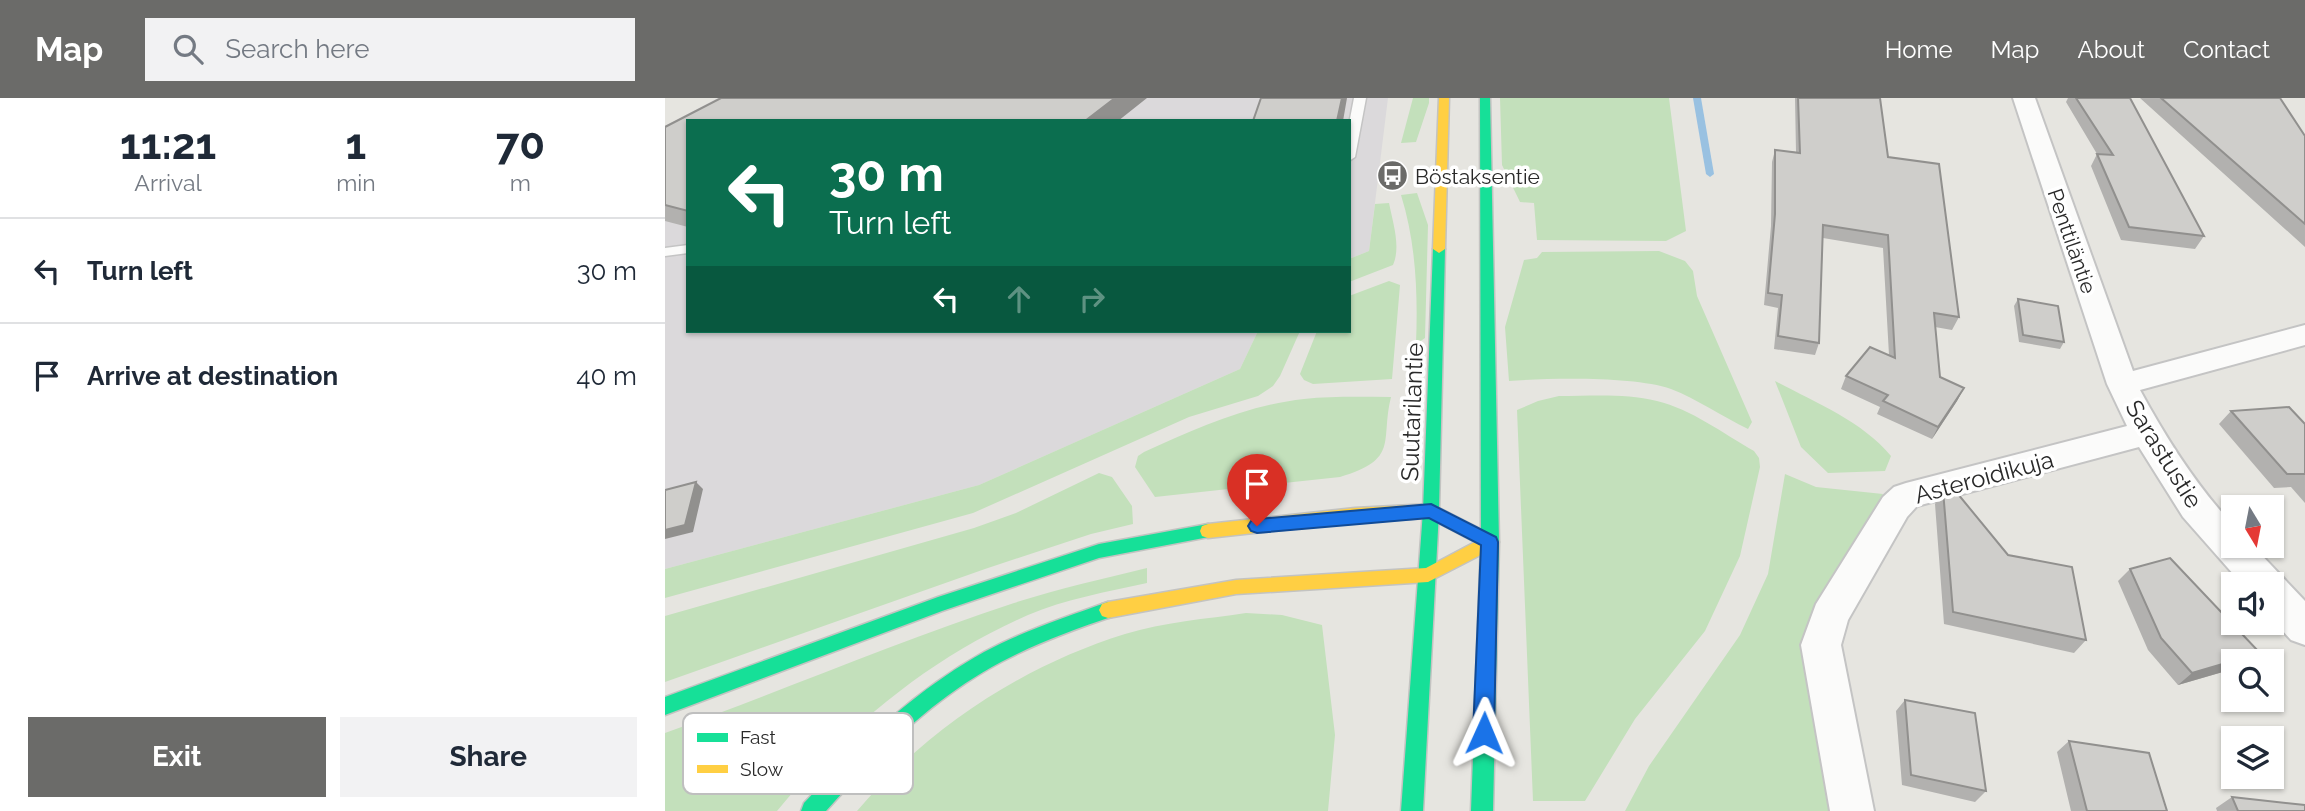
<!DOCTYPE html>
<meta charset="utf-8">
<style>
:root{--surface:#fff;--page:#f2f2f3;--text:#1f2937;--muted:#747a83;--line:#e0e1e3;--accent:#6b6b69}
body{margin:0;font-family:Raleway,sans-serif;background:var(--page);color:var(--text);height:100vh;display:flex;flex-direction:column;font-size:26px;white-space:nowrap}
*{box-sizing:border-box;margin:0}
p{font-size:23px;color:var(--muted)}
.icon{flex:none;width:38px;height:38px;fill:none;stroke:currentColor;stroke-width:2;stroke-linecap:round;stroke-linejoin:round}
.map{position:relative;flex:1;overflow:hidden}
.details{display:flex;flex-direction:column;background:var(--surface);width:665px}
.details>*{flex:none}
.guide{position:absolute;left:21px;top:21px;width:665px;height:214px;border-radius:0px;box-shadow:0 2px 5px #0004;background:#0b6e4f;color:#fff;overflow:hidden}
.needle{width:46px;rotate:170deg}
.buttons{position:absolute;left:1556px;top:397px;display:grid;gap:14px}
.buttons a{display:grid;place-items:center;width:63px;height:63px;border-radius:0px;background:var(--surface);box-shadow:0 2px 5px #0004;font-size:35px}
.pin{position:absolute;display:grid;place-items:center;width:60px;height:60px;color:#fff;margin:-72px -30px;border-radius:50% 50% 50% 0;rotate:-45deg;box-shadow:0 0 7px #0007}
.pin .icon{rotate:45deg}
.me{position:absolute;width:77px;margin:-38px;rotate:1deg;stroke-linejoin:round;filter:drop-shadow(0 0 5px #0008)}
.turn{display:flex;align-items:center;gap:24px;height:147px;padding:0 28px;font-size:32px}
.turn .icon{width:91px;height:91px;stroke-width:2.5}
.turn b{display:block;font-size:49px;line-height:60px}
.lanes{display:flex;align-items:center;height:66px;padding:0 28px;background:#0003;justify-content:center;gap:35px;direction:ltr}
.lanes .off{opacity:.35}
.eta{display:flex;justify-content:space-evenly;align-items:center;height:119px;text-align:center}
.eta b{font-size:42px;font-weight:700;line-height:49px}
.primary-button{display:flex;gap:14px;margin-top:auto;padding:14px 28px}
.primary-button a{flex:1;height:80px;border-radius:0px;background:var(--accent);color:#fff;font-size:28px;font-weight:700;line-height:80px;text-align:center}
.primary-button a+a{background:var(--page);color:var(--text)}
ul{padding:0;list-style:none}
li{display:flex;align-items:center;gap:21px;height:105px;padding:0 28px;border-top:2px solid var(--line)}
li div{flex:1}
li b{display:block;font-size:26px}
li em{font-style:normal}
header{display:flex;align-items:center;gap:42px;box-sizing:border-box;height:98px;padding:0 35px;background:var(--accent);color:#fff}
header strong{font-size:33px}
nav{display:flex;gap:38px;margin-inline-start:auto;font-size:24px}
.search{width:490px;height:63px;background:var(--page);display:flex;align-items:center;gap:18px;box-sizing:border-box;padding:0 24px;border-radius:0px;color:var(--muted);font-size:26px}
main{display:flex;flex:1;min-height:0}
.map>svg:first-child{display:block}
.industrial{fill:#dbd9db}
.green{fill:#c3e0bb}
.lines{fill:none;stroke-linecap:round;stroke-linejoin:round}
.stream{fill:#99c1e1;fill-rule:evenodd}
.lane-casing{stroke:#c4c4c4;stroke-width:3}
.street-casing{stroke:#c4c4c4;stroke-width:4}
.fast-casing{stroke:#c3c3c1;stroke-width:3}
.slow-casing{stroke:#c3c3c1;stroke-width:3}
.lane{fill:#fbfbfa;fill-rule:evenodd}
.street{fill:#fbfbfa;fill-rule:evenodd}
.fast{fill:#16e098;fill-rule:evenodd}
.slow{fill:#ffcf43;fill-rule:evenodd}
.wall{fill:#b2b1af}
.shaded-wall{fill:#91908e}
.building{fill:#cfcecb;stroke:#91908e;stroke-width:2}
.route{fill:#1a73e8;stroke:#114b97;stroke-width:2}
.labels{text-anchor:middle;dominant-baseline:central;stroke-width:7;stroke-linejoin:round;paint-order:stroke}
.far-poi-label{font-size:21px;fill:#292929;stroke:#fff;text-anchor:start}
.far-street-label{font-size:21px;fill:#292929;stroke:#fff}
.street-label{font-size:24px;fill:#292929;stroke:#fff}
.key{fill:#fff;stroke:#bfbfbf;stroke-width:2}
.key-label{font-size:19px;fill:#292929}
</style>
<header>
<strong>Map</strong>
<div class="search"><svg class="icon" aria-label="search" viewBox="0 0 24 24"><circle cx="10" cy="10" r="6"/><path d="M15 15l6 6"/></svg>Search here</div>
<nav><a>Home</a><a>Map</a><a>About</a><a>Contact</a></nav>
</header>
<main>
<section class="details">
<div class="eta">
<div><b>11:21</b><p>Arrival</p></div>
<div><b>1</b><p>min</p></div>
<div><b>70</b><p>m</p></div>
</div>
<ul>
<li><svg class="icon" aria-label="left" viewBox="0 0 24 24"><path d="M17 20v-9H6M10 6l-5 5 5 5"/></svg><div><b>Turn left</b></div><em>30 m</em></li>
<li><svg class="icon" aria-label="arrive" viewBox="0 0 24 24"><path d="M6 21V4h12l-3 4 3 4H6"/></svg><div><b>Arrive at destination</b></div><em>40 m</em></li>
</ul>
<div class="primary-button"><a>Exit</a><a>Share</a></div>
</section>
<div class="map">
<svg width="1640" height="713" viewBox="0 0 1640 713">
<rect width="100%" height="100%" fill="#e6e5e0"/>
<!-- industrial -->
<path class="industrial" d="M 53,0 L 723,0 L 704,153 L 684,161 L 684,23 L 23,23 L 23,233 L 593,233 L 575,271 L 314,387 L 0,471 L 0,28 Z"/>
<!-- green -->
<path class="green" d="M 748,0 L 764,0 L 764,5 L 751,44 L 736,45 Z
M 835,0 L 1004,0 L 1021,133 L 1001,143 L 872,142 L 869,105 L 855,104 L 837,67 Z
M 752,95 L 763,127 L 760,240 L 751,246 C 753,196 751,145 736,97 Z
M 724,105 C 728,125 736,149 728,167 L 684,184 L 684,161 L 704,153 L 710,106 Z
M 994,153 L 1020,163 L 1028,173 L 1032,198 L 1087,324 L 1083,331 C 1058,319 1032,301 1006,291 C 969,278 885,280 844,283 L 840,229 L 859,162 L 872,160 L 877,154 Z
M 724,183 L 735,187 L 727,281 L 648,286 L 639,282 L 635,276 L 652,233 L 684,233 L 684,198 Z
M 593,233 L 635,233 L 615,278 L 608,288 L 593,298 L 524,319 L 308,415 L 0,500 L 0,471 L 314,387 L 575,271 Z
M 1110,283 C 1149,304 1197,323 1226,358 L 1220,373 L 1163,375 L 1136,349 Z
M 894,298 C 926,298 960,295 992,303 C 1026,311 1059,336 1089,353 L 1094,360 L 1095,369 L 1075,458 L 1040,533 L 970,621 L 920,703 L 868,703 L 852,312 L 873,303 Z
M 726,299 C 715,344 735,361 675,379 L 490,399 L 470,369 L 473,358 L 479,354 C 530,331 583,307 639,301 C 667,298 697,299 726,299 Z
M 434,375 L 447,379 L 467,408 L 468,426 L 426,436 L 320,471 L 0,584 L 0,518 L 309,430 L 351,415 Z
M 1120,376 L 1151,389 L 1218,396 L 1147,521 L 1169,713 L 960,713 L 984,668 L 1075,537 L 1103,476 Z
M 482,470 L 482,485 C 442,494 400,501 363,517 C 264,560 180,630 112,713 L 0,713 L 0,635 C 117,593 231,544 349,505 C 392,491 438,481 482,470 Z
M 581,515 L 617,517 L 657,527 L 670,637 L 663,713 L 192,713 C 262,631 357,568 460,536 C 499,524 541,521 581,515 Z"/>
<g class="lines">
<!-- stream -->
<path class="stream" d="M 1028,0 L 1036,0 L 1049,76 L 1045,79 L 1041,76 Z"/>
<defs>
<path id="lane" d="M 689,0 L 701,0 L 690,59 L 684,63 L 684,26 Z
M 23,147 L 23,155 L 0,158 L 0,150 Z"/>
<path id="street" d="M 1348,0 L 1370,0 L 1468,273 L 1640,227 L 1640,247 L 1475,292 C 1501,340 1530,386 1568,427 L 1568,448 L 1588,448 L 1640,503 L 1640,547 L 1626,542 L 1606,520 L 1606,486 L 1577,486 L 1518,419 L 1474,349 L 1252,408 L 1242,419 L 1183,522 L 1176,547 L 1209,713 L 1165,713 L 1136,547 L 1151,506 L 1218,399 L 1229,389 L 1241,385 L 1462,328 L 1442,286 Z"/>
<path id="fast" d="M 815,0 L 825,0 L 834,444 L 828,713 L 806,713 L 816,444 Z
M 774,147 L 780,151 L 774,413 L 758,713 L 736,713 L 758,413 L 768,151 Z
M 543,426 L 549,428 L 551,433 L 549,438 L 434,460 L 277,513 L 0,617 L 0,599 L 273,499 L 434,446 Z
M 443,504 L 449,506 L 452,512 L 449,518 C 410,531 372,545 336,564 C 268,600 212,656 161,713 L 136,713 L 139,705 C 193,647 249,593 319,554 C 358,533 401,519 443,504 Z"/>
<path id="slow" d="M 774,0 L 784,0 L 780,151 L 774,155 L 768,151 Z
M 766,406 L 831,439 L 834,444 L 831,449 L 763,484 L 571,496 L 443,520 L 437,518 L 434,512 L 437,506 L 443,504 L 571,482 L 761,470 L 810,444 L 764,420 L 690,424 L 543,440 L 537,438 L 535,433 L 537,428 L 543,426 L 690,410 Z"/>
</defs>
<!-- lane casing -->
<use href="#lane" class="lane-casing"/>
<!-- street casing -->
<use href="#street" class="street-casing"/>
<!-- fast casing -->
<use href="#fast" class="fast-casing"/>
<!-- slow casing -->
<use href="#slow" class="slow-casing"/>
<!-- lane -->
<use href="#lane" class="lane"/>
<!-- street -->
<use href="#street" class="street"/>
<!-- fast -->
<use href="#fast" class="fast"/>
<!-- slow -->
<use href="#slow" class="slow"/>
</g>
<!-- wall -->
<path class="wall" d="M 1130,0 L 1215,0 L 1223,59 L 1294,219 L 1287,232 L 1270,229 L 1275,279 L 1299,290 L 1292,303 L 1267,341 L 1212,316 L 1215,309 L 1176,291 L 1181,278 L 1224,257 L 1218,150 L 1158,140 L 1154,245 L 1150,257 L 1109,251 L 1113,210 L 1099,207 L 1106,128 L 1107,64 L 1110,52 L 1131,54 Z
M 1403,0 L 1465,0 L 1539,138 L 1530,151 L 1456,142 L 1426,68 L 1432,56 L 1401,4 Z
M 1475,0 L 1615,0 L 1640,38 L 1640,149 Z
M 23,23 L 23,129 L 0,123 L 0,29 Z
M 1353,201 L 1399,244 L 1395,251 L 1354,244 L 1349,208 Z
M 1566,313 L 1640,326 L 1640,405 L 1626,389 L 1609,390 L 1554,326 Z
M 1278,392 L 1343,457 L 1421,542 L 1409,555 L 1279,526 L 1270,406 Z
M 1465,471 L 1595,555 L 1585,564 L 1568,564 L 1568,571 L 1513,587 L 1483,552 L 1453,483 Z
M 1240,602 L 1321,693 L 1310,704 L 1237,687 L 1231,613 Z
M 1404,643 L 1502,713 L 1406,713 L 1392,654 Z
M 1567,699 L 1640,713 L 1552,713 L 1551,710 Z"/>
<!-- shaded-wall -->
<path class="shaded-wall" d="M 450,0 L 482,0 L 453,23 L 420,23 Z
M 677,0 L 682,0 L 678,23 L 672,23 Z
M 1299,290 L 1292,303 L 1267,341 L 1273,329 Z
M 31,384 L 38,391 L 28,434 L 0,441 L 0,432 Z
M 1595,555 L 1585,564 L 1568,564 L 1568,571 L 1513,587 L 1527,575 Z"/>
<!-- building -->
<path class="building" d="M 56,0 L 450,0 L 420,23 L 23,23 L 23,113 L 0,107 L 0,29 Z
M 596,0 L 677,0 L 672,23 L 588,23 Z
M 1133,0 L 1215,0 L 1223,59 L 1274,66 L 1294,219 L 1269,215 L 1275,279 L 1299,290 L 1273,329 L 1218,303 L 1223,297 L 1181,278 L 1205,249 L 1230,260 L 1223,137 L 1158,127 L 1154,245 L 1113,238 L 1117,197 L 1103,195 L 1110,116 L 1110,52 L 1135,55 Z
M 1411,0 L 1465,0 L 1539,138 L 1464,129 L 1432,56 L 1448,57 Z
M 1496,0 L 1615,0 L 1640,38 L 1640,126 Z
M 1353,201 L 1393,208 L 1399,244 L 1358,237 Z
M 1624,309 L 1640,326 L 1640,376 L 1622,376 L 1566,313 Z
M 31,384 L 20,427 L 0,432 L 0,392 Z
M 1288,390 L 1343,457 L 1407,469 L 1421,542 L 1288,514 L 1278,392 Z
M 1505,460 L 1595,555 L 1527,575 L 1496,540 L 1465,471 Z
M 1240,602 L 1310,615 L 1321,693 L 1246,677 Z
M 1404,643 L 1484,655 L 1502,713 L 1422,713 Z
M 1567,699 L 1640,707 L 1640,713 L 1573,713 Z"/>
<!-- route -->
<path class="route" d="M 766,406 L 831,439 L 833,444 L 829,635 L 826,642 L 819,645 L 811,642 L 808,635 L 816,447 L 764,420 L 592,435 L 586,433 L 583,428 L 586,423 L 592,421 Z"/>
<!-- icons -->
<defs>
<symbol id="bus-disc" viewBox="-11 -11 22 22"><circle r="9.5" fill="#6b6b69" stroke="#fff"/><path d="M-5-6H5V4H4V6H2V4H-2V6H-4V4H-5ZM-3.5-4V0h7V-4ZM-3.5 1.2v1.5H-2V1.2ZM2 1.2v1.5H3.5V1.2Z" fill="#fff"/></symbol>
</defs>
<g fill-rule="evenodd">
<use href="#bus-disc" x="710" y="60" width="35" height="35"/>
</g>
<g class="labels">
<!-- far-poi labels -->
<g class="far-poi-label">
<text x="750" y="78">Böstaksentie</text>
</g>
<!-- far-street labels -->
<g class="far-street-label">
<text transform="translate(1407 143) rotate(71)">Penttiläntie</text>
</g>
<!-- street labels -->
<g class="street-label">
<text transform="translate(747 314) rotate(-88)">Suutarilantie</text>
<text transform="translate(1499 356) rotate(58)">Sarastustie</text>
<text transform="translate(1319 379) rotate(-15)">Asteroidikuja</text>
</g>
</g>
<!-- legend -->
<rect x="18" y="615" width="230" height="81" rx="10" class="key"/>
<rect x="32" y="635" width="31" height="9" fill="#16e098"/>
<rect x="32" y="667" width="31" height="8" fill="#ffcf43"/>
<g class="key-label">
<text x="75" y="646">Fast</text>
<text x="75" y="678">Slow</text>
</g>
</svg>
<div class="buttons">
<a><svg class="needle" viewBox="-14 -14 28 28"><path d="M0-13l5 13h-10z" fill="#e53935"/><path d="M0 13l5-13h-10z" fill="#747a83"/></svg></a>
<a><svg class="icon" aria-label="sound" viewBox="0 0 24 24"><path d="M4 9h4l5-4v14l-5-4H4zM17 9q2 3 0 6"/></svg></a>
<a><svg class="icon" aria-label="search" viewBox="0 0 24 24"><circle cx="10" cy="10" r="6"/><path d="M15 15l6 6"/></svg></a>
<a><svg class="icon" aria-label="layers" viewBox="0 0 24 24"><path d="M12 4l9 5-9 5-9-5zM3 14l9 5 9-5"/></svg></a>
</div>
<div class="pin" style="left:592px;top:428px;background:#d93025"><svg class="icon" aria-label="arrive" viewBox="0 0 24 24"><path d="M6 21V4h12l-3 4 3 4H6"/></svg></div>
<svg class="me" style="left:819px;top:635px" viewBox="-20 -20 40 40"><path d="M0-17L14 15 0 8-14 15z" fill="#1a73e8" stroke="#fff" stroke-width="4"/></svg>
<div class="guide">
<div class="turn"><svg class="icon" aria-label="left" viewBox="0 0 24 24"><path d="M17 20v-9H6M10 6l-5 5 5 5"/></svg><div><b>30 m</b>Turn left</div></div>
<div class="lanes"><svg class="icon" aria-label="left" viewBox="0 0 24 24"><path d="M17 20v-9H6M10 6l-5 5 5 5"/></svg><svg class="icon off" aria-label="ahead" viewBox="0 0 24 24"><path d="M12 20V5M6 11l6-6 6 6"/></svg><svg class="icon off" aria-label="right" viewBox="0 0 24 24"><path d="M7 20v-9h11M14 6l5 5-5 5"/></svg></div>
</div>
</div>
</main>
